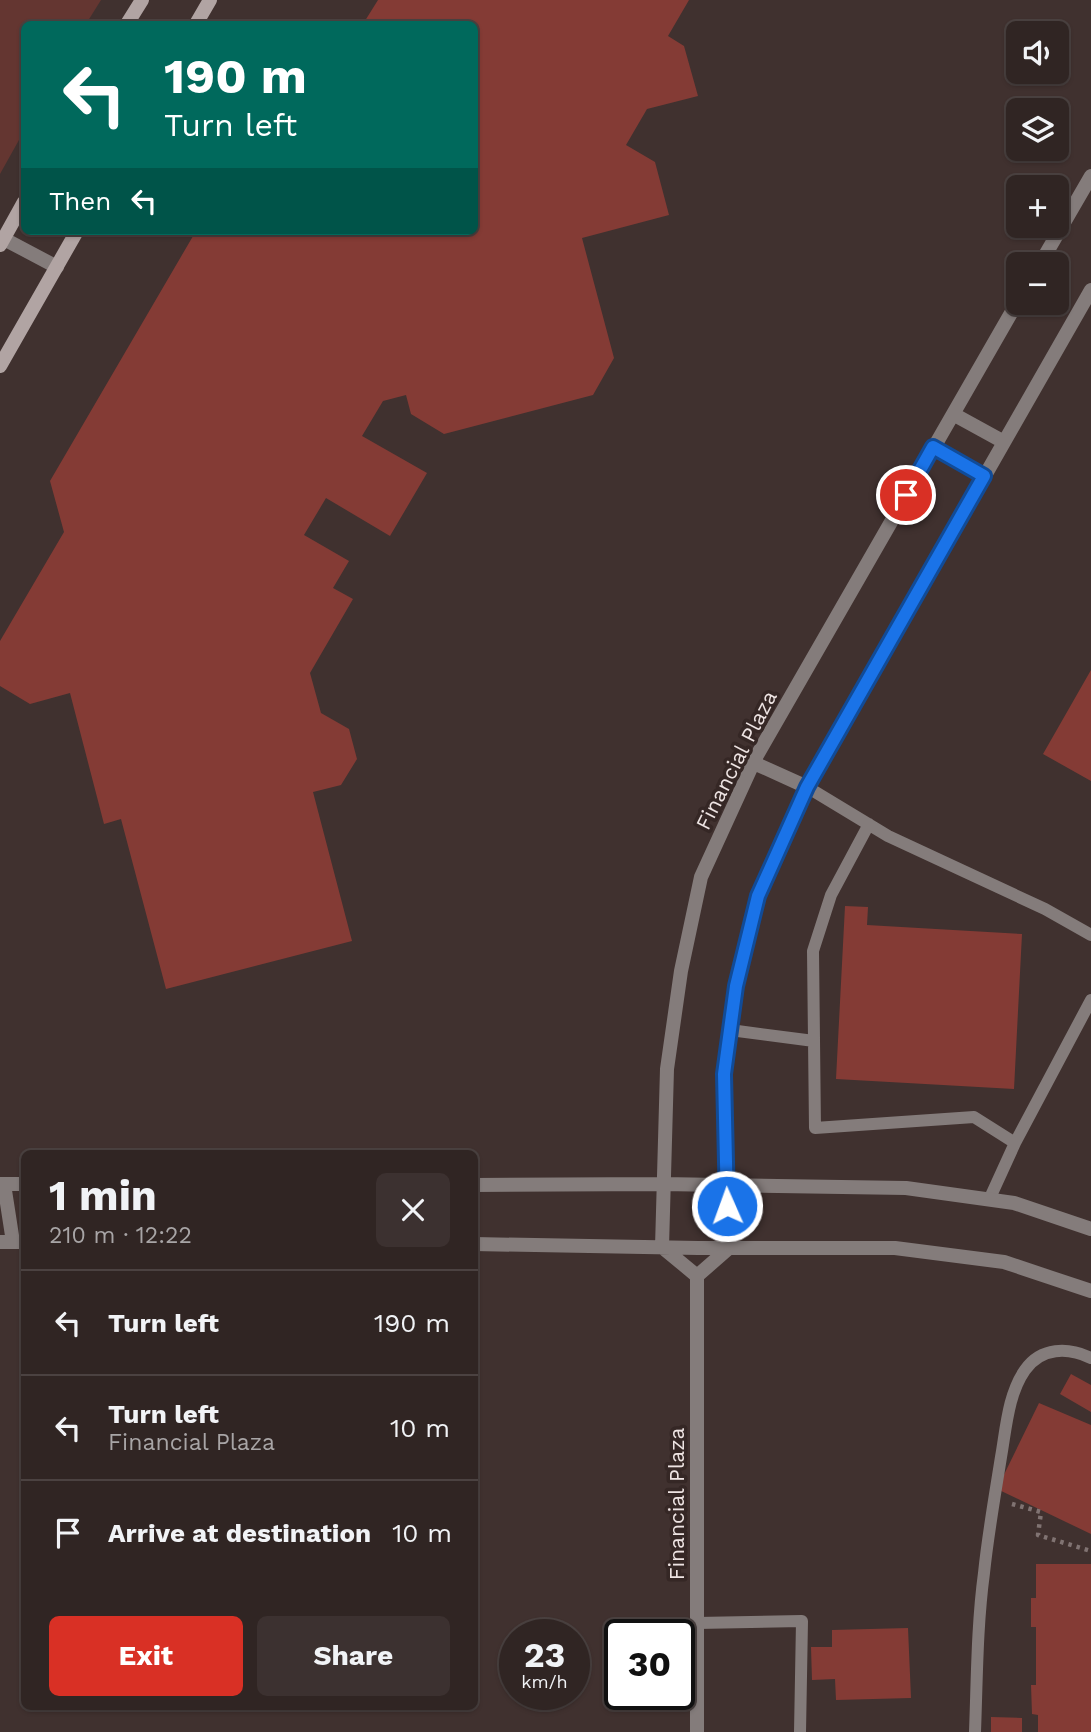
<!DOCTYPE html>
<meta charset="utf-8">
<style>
:root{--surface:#302523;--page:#3c3130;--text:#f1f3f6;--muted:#a8a5a6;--line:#4b4241;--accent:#d93025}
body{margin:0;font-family:"Work Sans",sans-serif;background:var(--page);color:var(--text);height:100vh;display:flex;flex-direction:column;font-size:26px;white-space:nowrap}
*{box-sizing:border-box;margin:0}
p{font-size:23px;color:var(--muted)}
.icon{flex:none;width:38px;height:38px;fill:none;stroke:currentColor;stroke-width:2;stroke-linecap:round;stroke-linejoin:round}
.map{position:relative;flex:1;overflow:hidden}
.side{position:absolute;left:21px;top:1150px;width:457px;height:560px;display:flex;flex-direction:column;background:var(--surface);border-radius:10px;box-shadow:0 2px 5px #0004,0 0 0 2px var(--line)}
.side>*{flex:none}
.top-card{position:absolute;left:21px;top:21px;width:457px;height:214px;border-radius:10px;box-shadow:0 2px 5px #0004,0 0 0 2px var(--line);background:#00695c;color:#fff;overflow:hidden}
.controls{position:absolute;left:1006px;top:21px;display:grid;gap:14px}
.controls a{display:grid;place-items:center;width:63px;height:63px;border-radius:10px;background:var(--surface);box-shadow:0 2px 5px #0004,0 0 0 2px var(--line);font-size:35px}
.speed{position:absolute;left:499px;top:1619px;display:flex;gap:14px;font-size:35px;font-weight:700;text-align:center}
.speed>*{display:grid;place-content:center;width:91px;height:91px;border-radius:50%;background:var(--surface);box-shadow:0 2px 5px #0004,0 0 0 2px var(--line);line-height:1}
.speed small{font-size:18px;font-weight:400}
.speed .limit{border:4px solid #111;border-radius:10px;background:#fff;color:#111}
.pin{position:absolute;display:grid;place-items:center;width:60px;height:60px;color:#fff;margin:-30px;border:4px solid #fff;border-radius:50%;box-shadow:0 2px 7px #0007}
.me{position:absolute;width:77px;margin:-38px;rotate:358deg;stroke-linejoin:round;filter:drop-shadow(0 0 5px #0008)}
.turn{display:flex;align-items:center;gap:24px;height:147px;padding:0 28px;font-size:32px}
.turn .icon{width:91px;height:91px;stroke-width:2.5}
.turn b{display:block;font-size:49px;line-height:60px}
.then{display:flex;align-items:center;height:66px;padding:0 28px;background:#0003;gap:14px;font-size:26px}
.round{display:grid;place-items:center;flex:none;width:74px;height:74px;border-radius:10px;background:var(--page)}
.overview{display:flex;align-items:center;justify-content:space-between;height:119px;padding:0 28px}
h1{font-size:42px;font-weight:700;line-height:52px}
.primary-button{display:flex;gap:14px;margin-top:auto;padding:14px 28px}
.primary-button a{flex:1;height:80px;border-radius:10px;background:var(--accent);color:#fff;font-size:28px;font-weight:700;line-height:80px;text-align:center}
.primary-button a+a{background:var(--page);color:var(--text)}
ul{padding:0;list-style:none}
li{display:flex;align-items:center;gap:21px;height:105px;padding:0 28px;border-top:2px solid var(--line)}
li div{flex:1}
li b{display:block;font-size:26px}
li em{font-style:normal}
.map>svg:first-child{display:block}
.green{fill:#643631}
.building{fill:#843b35}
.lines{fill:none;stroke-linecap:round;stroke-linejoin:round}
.path{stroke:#807372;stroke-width:4.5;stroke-dasharray:3.5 5;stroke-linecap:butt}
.lane{stroke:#847c7b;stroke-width:12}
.street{stroke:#847c7b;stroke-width:14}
.secondary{stroke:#b1a4a3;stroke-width:14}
.route-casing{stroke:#114b97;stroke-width:18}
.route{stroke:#1a73e8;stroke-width:12}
.labels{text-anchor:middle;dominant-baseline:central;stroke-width:7;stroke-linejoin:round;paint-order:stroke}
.street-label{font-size:21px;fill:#ede3e2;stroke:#352725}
</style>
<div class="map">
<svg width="1091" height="1732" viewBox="0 0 1091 1732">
<rect width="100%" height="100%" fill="#40312f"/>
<!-- green -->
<path class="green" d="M 0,0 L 101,0 L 86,24 L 24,24 L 24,131 L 0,174 Z"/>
<!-- building -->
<path class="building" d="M 378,0 L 689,0 L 668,36 L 684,46 L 698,96 L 647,109 L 626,145 L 655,162 L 669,215 L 582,238 L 614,358 L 593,395 L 444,434 L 411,414 L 406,395 L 383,401 L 362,436 L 427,473 L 390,536 L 326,498 L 304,535 L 349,561 L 333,588 L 353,599 L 310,673 L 321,713 L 349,729 L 357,759 L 341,785 L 313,792 L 352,941 L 166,989 L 121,819 L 104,824 L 70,693 L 30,704 L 0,686 L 0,641 L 64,532 L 50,481 L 196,231 L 474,231 L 474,24 L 363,24 Z
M 1091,670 L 1091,781 L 1043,754 Z
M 845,906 L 868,907 L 867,925 L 1022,934 L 1014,1089 L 836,1079 Z
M 1071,1374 L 1091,1385 L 1091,1412 L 1060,1394 Z
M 1039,1403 L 1091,1425 L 1091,1534 L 997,1489 Z
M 1036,1564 L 1091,1564 L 1091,1732 L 1038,1732 L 1038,1715 L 1032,1714 L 1031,1685 L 1036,1685 L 1036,1627 L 1031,1627 L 1031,1598 L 1036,1598 Z
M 908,1628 L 911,1698 L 836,1700 L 835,1679 L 812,1680 L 811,1647 L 832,1647 L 832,1630 Z
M 991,1717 L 1022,1718 L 1022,1732 L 991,1732 Z"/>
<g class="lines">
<!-- path -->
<path class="path" d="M 1012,1504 L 1041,1512 L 1038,1535 L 1091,1551"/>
<!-- lane -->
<path class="lane" d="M 807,787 L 888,836 L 1045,909 L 1091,935
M 869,824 L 831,895 L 813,951 L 815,1128 L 974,1117 L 1015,1143
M 730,1030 L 814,1041
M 989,1200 L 1015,1143 L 1091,1000
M 697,1623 L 802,1621 L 800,1732
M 975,1732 C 977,1679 977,1625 984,1573 C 988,1534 995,1495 1001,1457 C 1006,1429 1008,1394 1025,1370 C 1041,1347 1068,1347 1091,1358"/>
<!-- street -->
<path class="street" d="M 4,239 L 57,267
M 1040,264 L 1091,176
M 953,414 L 1004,442
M 933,447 L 984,476
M 754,763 L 807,787
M 0,1184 L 24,1184
M 4,1184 L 13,1242
M 474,1185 L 663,1184 L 906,1188 L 1014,1203 L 1091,1229
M 0,1242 L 24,1242
M 474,1244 L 698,1248 L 895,1248 L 1004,1262 L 1091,1291
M 697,1276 L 662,1247 L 667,1069 L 681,971 L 701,877 L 756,757 L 1018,301
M 697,1732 L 697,1276 L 729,1248 L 724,1074 L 736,986 L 758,896 L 807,787 L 1091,290"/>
<!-- secondary -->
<path class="secondary" d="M 127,24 L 142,0
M 196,24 L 210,0
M 0,245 L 24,202
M 0,366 L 77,231"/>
</g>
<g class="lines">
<defs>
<path id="route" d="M 727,1206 L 724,1074 L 736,986 L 758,896 L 807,787 L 984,476 L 933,447 L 906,495"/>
</defs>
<!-- route casing -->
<use href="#route" class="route-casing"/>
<!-- route -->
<use href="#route" class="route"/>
</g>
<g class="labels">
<!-- street labels -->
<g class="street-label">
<text transform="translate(736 760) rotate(-63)">Financial Plaza</text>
<text transform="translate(676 1504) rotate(-90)">Financial Plaza</text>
</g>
</g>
</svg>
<div class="controls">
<a><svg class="icon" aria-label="sound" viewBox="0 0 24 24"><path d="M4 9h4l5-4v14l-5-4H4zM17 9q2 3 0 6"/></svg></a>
<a><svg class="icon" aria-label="layers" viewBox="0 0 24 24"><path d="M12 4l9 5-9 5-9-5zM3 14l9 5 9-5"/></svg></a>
<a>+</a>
<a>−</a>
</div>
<div class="speed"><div>23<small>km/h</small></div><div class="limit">30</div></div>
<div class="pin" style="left:906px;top:495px;background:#d93025"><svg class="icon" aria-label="arrive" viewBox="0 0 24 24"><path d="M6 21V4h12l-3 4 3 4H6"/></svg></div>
<svg class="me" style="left:727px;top:1206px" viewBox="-20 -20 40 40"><circle r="17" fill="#1a73e8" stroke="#fff" stroke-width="3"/><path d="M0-11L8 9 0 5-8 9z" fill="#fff"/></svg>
<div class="top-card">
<div class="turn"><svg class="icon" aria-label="left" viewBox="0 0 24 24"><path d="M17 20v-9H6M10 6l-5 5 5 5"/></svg><div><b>190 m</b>Turn left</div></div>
<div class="then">Then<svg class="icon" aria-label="left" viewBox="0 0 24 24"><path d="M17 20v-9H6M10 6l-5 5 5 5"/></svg></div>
</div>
<section class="side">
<div class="overview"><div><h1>1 min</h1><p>210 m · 12:22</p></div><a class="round"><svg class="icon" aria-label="close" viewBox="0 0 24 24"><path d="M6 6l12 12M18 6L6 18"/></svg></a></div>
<ul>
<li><svg class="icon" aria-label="left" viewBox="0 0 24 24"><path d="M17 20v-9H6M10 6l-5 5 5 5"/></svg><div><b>Turn left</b></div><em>190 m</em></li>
<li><svg class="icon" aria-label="left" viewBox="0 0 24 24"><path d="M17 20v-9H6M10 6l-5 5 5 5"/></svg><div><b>Turn left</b><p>Financial Plaza</p></div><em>10 m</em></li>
<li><svg class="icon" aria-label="arrive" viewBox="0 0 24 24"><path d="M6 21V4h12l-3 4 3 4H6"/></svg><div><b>Arrive at destination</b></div><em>10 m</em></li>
</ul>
<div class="primary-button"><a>Exit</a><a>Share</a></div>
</section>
</div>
